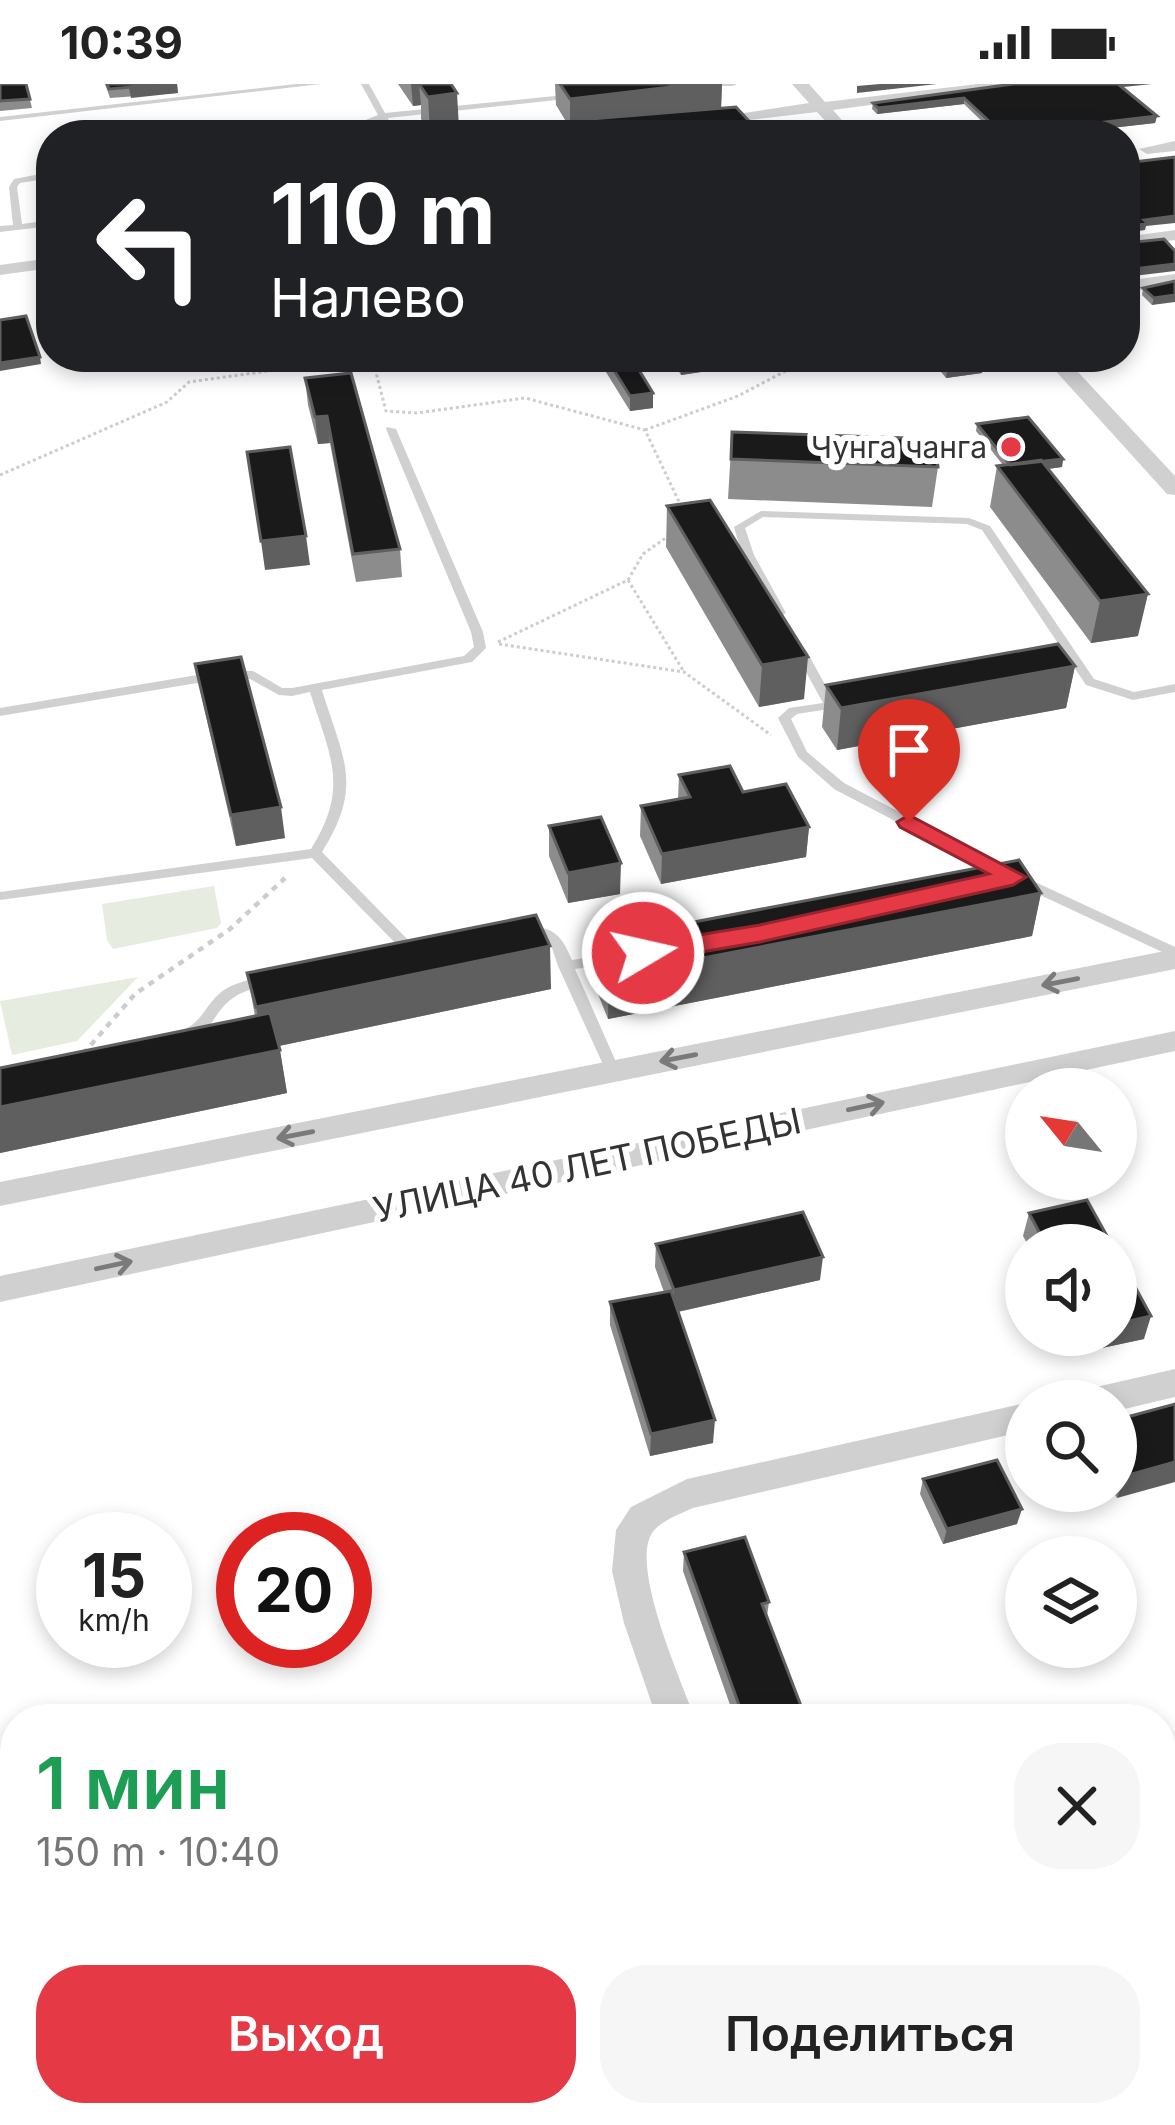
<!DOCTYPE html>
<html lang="ru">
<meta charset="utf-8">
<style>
:root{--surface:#fff;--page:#f6f6f6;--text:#222;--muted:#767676;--accent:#e63946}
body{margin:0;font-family:Inter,sans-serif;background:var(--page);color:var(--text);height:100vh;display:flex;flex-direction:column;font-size:45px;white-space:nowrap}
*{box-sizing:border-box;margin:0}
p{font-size:39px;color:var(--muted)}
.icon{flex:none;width:66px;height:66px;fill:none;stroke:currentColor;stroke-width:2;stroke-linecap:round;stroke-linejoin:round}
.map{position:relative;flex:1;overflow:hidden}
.panel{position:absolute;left:0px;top:1620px;width:1176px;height:423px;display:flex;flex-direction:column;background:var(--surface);border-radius:48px 48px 0 0;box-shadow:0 6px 18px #0003}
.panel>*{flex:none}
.hud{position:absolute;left:36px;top:36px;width:1104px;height:252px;border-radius:48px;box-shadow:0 6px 18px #0003;background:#202124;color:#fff;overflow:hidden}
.needle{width:78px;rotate:300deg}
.tools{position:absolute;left:1005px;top:984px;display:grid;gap:24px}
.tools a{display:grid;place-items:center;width:132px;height:132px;border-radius:50%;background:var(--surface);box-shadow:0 6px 18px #0003;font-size:60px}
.speed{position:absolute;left:36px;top:1428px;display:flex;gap:24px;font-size:60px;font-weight:700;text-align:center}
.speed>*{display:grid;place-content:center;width:156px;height:156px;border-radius:50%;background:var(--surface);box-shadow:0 6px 18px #0003;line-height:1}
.speed small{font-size:30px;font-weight:400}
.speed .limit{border:18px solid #d22;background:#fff;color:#111}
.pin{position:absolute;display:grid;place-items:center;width:102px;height:102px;color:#fff;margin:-123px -51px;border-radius:50% 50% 50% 0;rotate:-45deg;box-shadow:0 0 12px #0007}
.pin .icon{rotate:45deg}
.me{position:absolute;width:132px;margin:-66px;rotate:81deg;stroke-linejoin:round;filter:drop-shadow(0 0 9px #0008)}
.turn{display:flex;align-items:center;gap:42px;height:252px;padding:0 36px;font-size:54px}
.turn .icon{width:156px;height:156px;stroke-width:2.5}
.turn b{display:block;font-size:84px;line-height:102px}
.round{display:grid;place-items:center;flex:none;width:126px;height:126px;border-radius:48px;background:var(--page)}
.summary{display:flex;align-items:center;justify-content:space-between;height:204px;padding:0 36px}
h1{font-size:72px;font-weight:600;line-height:90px;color:#1e9e55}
.button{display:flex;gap:24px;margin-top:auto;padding:24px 36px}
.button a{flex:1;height:138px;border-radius:48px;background:var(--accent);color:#fff;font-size:48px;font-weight:600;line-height:138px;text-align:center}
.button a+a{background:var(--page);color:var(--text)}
.status{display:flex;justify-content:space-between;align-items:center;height:84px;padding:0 60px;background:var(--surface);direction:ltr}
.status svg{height:33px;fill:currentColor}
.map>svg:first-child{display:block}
.green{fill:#e6ecdf}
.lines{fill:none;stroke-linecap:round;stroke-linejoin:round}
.path-far1{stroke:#cdcdcd;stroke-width:3;stroke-dasharray:3 3;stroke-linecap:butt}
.path{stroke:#cdcdcd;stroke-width:4.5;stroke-dasharray:6 6;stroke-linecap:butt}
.service{fill:#d0d0d0;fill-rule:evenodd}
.minor{fill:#d0d0d0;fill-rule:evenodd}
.wall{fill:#8c8c8c}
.shaded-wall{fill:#5f5f5f}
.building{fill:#1a1a1a;stroke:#5f5f5f;stroke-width:3}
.oneway{stroke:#7a7a7a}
.route{fill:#e63946;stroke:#96252e;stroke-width:3}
.poi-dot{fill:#e63946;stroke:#fff;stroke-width:4.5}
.labels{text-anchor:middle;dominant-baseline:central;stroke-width:12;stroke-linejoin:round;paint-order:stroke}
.far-poi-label{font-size:30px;fill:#333;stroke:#fff;text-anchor:end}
.street-label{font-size:36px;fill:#333;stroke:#fff}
</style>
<div class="status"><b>10:39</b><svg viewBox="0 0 49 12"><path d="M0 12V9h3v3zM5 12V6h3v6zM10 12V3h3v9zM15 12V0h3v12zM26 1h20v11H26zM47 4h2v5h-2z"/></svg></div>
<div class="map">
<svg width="1175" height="2041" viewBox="0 0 1175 2041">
<rect width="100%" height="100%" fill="#fff"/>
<!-- green -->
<path class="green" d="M 214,802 L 221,839 L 217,844 L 113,865 L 107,856 L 102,820 Z
M 138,893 L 77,957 L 12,971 L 0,917 Z"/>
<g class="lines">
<!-- path-far1 -->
<path class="path-far1" d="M 372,273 L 386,327 L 417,329 L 525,314 L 645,346 L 682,424
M 645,346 L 738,312 L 812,273
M 0,391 L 167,318 L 189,298 L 318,280
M 628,496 L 643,470 L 667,453
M 498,558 L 628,496 L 684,588
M 499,560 L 684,588 L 771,651"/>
<!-- path -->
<path class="path" d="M 83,970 L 135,910 L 230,845 L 285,794"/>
<!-- service -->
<path class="service" d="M 296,0 L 321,0 L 0,37 L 0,33 Z
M 361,0 L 369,0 L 385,29 L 575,10 L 579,12 L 575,14 L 388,34 L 393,51 L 385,51 L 380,36 L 339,51 L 328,51 L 378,31 Z
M 698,0 L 737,0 L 733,2 L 702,2 Z
M 51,88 L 51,94 L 20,99 L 17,103 L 22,140 L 51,136 L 51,142 L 0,148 L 0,142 L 13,141 L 9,103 L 14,95 Z
M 387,343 L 396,345 L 483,548 L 486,564 L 472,578 L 322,606 C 343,675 364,701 322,768 L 412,860 L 420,861 L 422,864 L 420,867 L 404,868 L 312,774 L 0,816 L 0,808 L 311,765 C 350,703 330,672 310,608 L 292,612 L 279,611 L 250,595 L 221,595 L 0,632 L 0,624 L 221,587 L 253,587 L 282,604 L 292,604 L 464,572 L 474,563 L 471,548 L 386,345 Z
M 761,427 L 969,434 L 990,442 L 1094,595 L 1134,608 L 1175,600 L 1175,608 L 1133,616 L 1086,601 L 982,446 L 967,440 L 763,433 L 745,444 L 754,471 L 786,529 L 780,532 L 776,531 L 742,471 L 734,443 Z
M 800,562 L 806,566 L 834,617 L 842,615 L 848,619 L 842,623 L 797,630 L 791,635 L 807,668 L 844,699 L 1018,790 L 1175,863 L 1175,874 L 1008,796 L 834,705 L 798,673 L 778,634 L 789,624 L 823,619 L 794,566 Z
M 528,841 C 556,845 561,851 572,876 L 611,870 L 618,875 L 611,880 L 575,885 L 620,987 L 618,991 L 608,991 L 606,987 L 558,882 L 551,861 L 541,852 L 523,849 L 521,846 Z
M 266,892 L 271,894 L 273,897 L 271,900 C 258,904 244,906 233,914 C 211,929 213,954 181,954 L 179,950 L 181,946 C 200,941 204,924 218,911 C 230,899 250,896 266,892 Z"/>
<!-- minor -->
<path class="minor" d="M 792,0 L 809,0 L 825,18 L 978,0 L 1026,0 L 833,26 L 855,51 L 838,51 L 817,28 L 708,41 L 700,36 L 809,19 Z
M 1175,57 L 1175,67 L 1147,70 L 1139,65 Z
M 1175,146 L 1175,156 L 1125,163 L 1125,153 Z
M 51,174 L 51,184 L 0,191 L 0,181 Z
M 1175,190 L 1175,200 L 1125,209 L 1125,197 Z
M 327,273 L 347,273 L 348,276 L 338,282 Z
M 1043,273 L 1064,273 L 1175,392 L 1175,411 L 1167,410 Z
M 1175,865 L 1175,885 L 0,1122 L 0,1098 Z
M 1175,947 L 1175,967 L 0,1218 L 0,1192 Z
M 1175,1285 L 1175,1313 L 1116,1327 L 1116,1317 L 1079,1317 L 1084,1307 L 1096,1303 Z
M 1026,1319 L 1026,1347 L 693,1424 C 680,1430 660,1437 652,1449 C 630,1484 682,1598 695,1635 L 657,1635 L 624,1539 L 612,1487 L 616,1446 L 631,1423 L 687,1395 Z
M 773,2028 L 817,2028 L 821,2041 L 777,2041 Z"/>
</g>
<!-- wall -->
<path class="wall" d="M 0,0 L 26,0 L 32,24 L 0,27 Z
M 105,0 L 177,0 L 178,9 L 110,14 Z
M 398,0 L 451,0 L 459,44 L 430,48 L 421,35 L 421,21 L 413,22 Z
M 555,0 L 722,0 L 721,24 L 749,37 L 748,51 L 578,51 L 578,43 L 570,44 L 556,21 Z
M 1122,3 L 1157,32 L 1155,39 L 1049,51 L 996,51 L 964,20 L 877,30 L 872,25 L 873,19 Z
M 1175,197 L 1152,221 L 1142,211 L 1143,204 Z
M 601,273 L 631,273 L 653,309 L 653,324 L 630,327 L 601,280 Z
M 670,273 L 721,273 L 721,285 L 681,291 Z
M 929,273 L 984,273 L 982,289 L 946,294 Z
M 305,294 L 400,465 L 402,493 L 356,498 L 330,359 L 318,360 L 308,321 Z
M 977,340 L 1063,375 L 1062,383 L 1048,385 L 1138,552 L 1091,559 L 990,423 L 997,382 L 1003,381 L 976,347 Z
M 732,348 L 938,383 L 932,423 L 728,415 Z
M 667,422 L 804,615 L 759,623 L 666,463 Z
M 195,580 L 285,754 L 236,762 L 201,610 Z
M 1075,582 L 1066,624 L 837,666 L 822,643 L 826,601 Z
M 679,691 L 743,708 L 809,743 L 806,773 L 661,800 L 640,752 L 641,722 L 678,716 Z
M 549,742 L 620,810 L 568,819 L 549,772 Z
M 1041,809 L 1032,852 L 608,935 L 594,900 L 594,857 Z
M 247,889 L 551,905 L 279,962 L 287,1009 L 0,1069 L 0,984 L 255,932 Z
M 1029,1129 L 1112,1161 L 1028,1161 L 1023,1152 Z
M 656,1160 L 820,1196 L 678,1228 L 713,1359 L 650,1372 L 610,1241 L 610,1218 L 664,1208 L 655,1183 Z
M 1074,1251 L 1116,1251 L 1144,1255 L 1083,1268 Z
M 1175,1320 L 1117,1414 L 1113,1407 L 1116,1407 L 1116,1336 Z
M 923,1395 L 1017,1440 L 943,1460 L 920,1410 Z
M 684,1468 L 769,1518 L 767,1532 L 806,1635 L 735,1635 L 683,1487 Z"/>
<!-- shaded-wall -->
<path class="shaded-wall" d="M 169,0 L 177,0 L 178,9 L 131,14 L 129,4 Z
M 411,0 L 441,0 L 457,9 L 459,44 L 430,48 L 428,13 L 419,0 L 421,21 L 413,22 Z
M 696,0 L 722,0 L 721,25 L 578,36 L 578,43 L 570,44 L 570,15 Z
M 880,0 L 937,0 L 857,9 L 857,2 Z
M 1115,0 L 1152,0 L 1114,4 Z
M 964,14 L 964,20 L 877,30 L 878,24 Z
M 1157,32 L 1155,39 L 1049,51 L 1003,51 Z
M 749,37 L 748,51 L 623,51 Z
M 1175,132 L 1175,139 L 1146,142 L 1145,146 L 1125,149 L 1125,143 L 1144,136 Z
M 1175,180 L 1175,187 L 1125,193 L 1125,186 Z
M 1175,211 L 1175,218 L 1152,221 L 1154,214 Z
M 40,273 L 41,280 L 0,287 L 0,279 Z
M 502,273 L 525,273 L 525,282 L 502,285 Z
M 681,273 L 721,273 L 721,285 L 681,291 Z
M 949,273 L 984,273 L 982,289 L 946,294 Z
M 653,309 L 653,324 L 630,327 L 630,312 Z
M 327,332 L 330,359 L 318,360 L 315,333 Z
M 1063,375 L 1062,383 L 1010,390 L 1012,382 Z
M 306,452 L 310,481 L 265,486 L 261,457 Z
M 1148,510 L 1138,552 L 1091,559 L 1100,517 Z
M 808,573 L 804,615 L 759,623 L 762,581 Z
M 1075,582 L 1066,624 L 837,666 L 841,624 Z
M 281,723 L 285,754 L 236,762 L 231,731 Z
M 809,743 L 806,773 L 661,800 L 662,770 Z
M 621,779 L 620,810 L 568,819 L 568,789 Z
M 1041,809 L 1032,852 L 608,935 L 609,892 Z
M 550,862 L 551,905 L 264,965 L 256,923 Z
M 280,966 L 287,1009 L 0,1069 L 0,1023 Z
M 823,1173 L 820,1196 L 672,1229 L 674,1206 Z
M 1151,1232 L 1144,1255 L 1083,1268 L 1088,1251 L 1116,1251 L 1116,1240 Z
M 715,1336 L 713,1359 L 650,1372 L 651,1350 Z
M 1175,1378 L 1175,1398 L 1117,1414 L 1125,1392 Z
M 1022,1425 L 1017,1440 L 943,1460 L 947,1445 Z
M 870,2028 L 894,2028 L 867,2036 Z"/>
<!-- building -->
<path class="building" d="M 0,0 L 26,0 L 30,15 L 0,17 Z
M 107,0 L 169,0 L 109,5 Z
M 419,0 L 451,0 L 457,9 L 428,13 Z
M 560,0 L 696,0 L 570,15 Z
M 1013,0 L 1118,0 L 1157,32 L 1003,50 L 964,14 L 878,24 L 873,19 Z
M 736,23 L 749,37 L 623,51 L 588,51 L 578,36 Z
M 1175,73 L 1175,132 L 1144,136 L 1147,139 L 1125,143 L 1125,79 Z
M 1164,155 L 1175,167 L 1175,180 L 1125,186 L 1125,159 Z
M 1175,197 L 1175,211 L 1154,214 L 1143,204 Z
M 26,232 L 40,273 L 0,279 L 0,236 Z
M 606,273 L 631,273 L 653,309 L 630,312 Z
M 351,289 L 400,465 L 353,470 L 327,332 L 315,333 L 305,294 Z
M 1028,333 L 1063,375 L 1010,381 L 977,340 Z
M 732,348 L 935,355 L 938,383 L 731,375 Z
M 290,363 L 306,452 L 261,457 L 247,368 Z
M 1041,376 L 1148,510 L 1100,517 L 997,382 Z
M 710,416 L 808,573 L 762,581 L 667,422 Z
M 1058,560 L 1075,582 L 841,624 L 826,601 Z
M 241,573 L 281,723 L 231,731 L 195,580 Z
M 730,682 L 743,708 L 786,700 L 809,743 L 662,770 L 641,722 L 690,713 L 679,691 Z
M 601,733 L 621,779 L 568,789 L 549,742 Z
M 1019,776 L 1041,809 L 609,892 L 594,857 Z
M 536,831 L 550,862 L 256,923 L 247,889 Z
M 270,929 L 280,966 L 0,1023 L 0,984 Z
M 1087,1116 L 1112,1161 L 1046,1161 L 1029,1129 Z
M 803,1128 L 823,1173 L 674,1206 L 656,1160 Z
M 1116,1168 L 1151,1232 L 1116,1240 Z
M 671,1207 L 715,1336 L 651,1350 L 610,1218 Z
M 1175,1320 L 1175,1378 L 1125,1392 L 1116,1376 L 1116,1336 Z
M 997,1376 L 1022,1425 L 947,1445 L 923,1395 Z
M 745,1453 L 769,1518 L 762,1520 L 806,1635 L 744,1635 L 684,1468 Z"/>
<!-- one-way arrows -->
<defs><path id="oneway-shaft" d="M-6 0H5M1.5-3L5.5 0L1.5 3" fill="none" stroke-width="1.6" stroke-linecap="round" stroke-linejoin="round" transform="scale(3)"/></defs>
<g class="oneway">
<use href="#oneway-shaft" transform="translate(1060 898) rotate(169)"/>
<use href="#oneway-shaft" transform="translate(678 974) rotate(169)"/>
<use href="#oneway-shaft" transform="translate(866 1022) rotate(-12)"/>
<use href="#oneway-shaft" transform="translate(295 1051) rotate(169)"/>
<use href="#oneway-shaft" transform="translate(114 1181) rotate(-12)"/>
</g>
<!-- route -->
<path class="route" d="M 909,731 L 1026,793 L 1013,801 L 760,858 L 643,878 L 630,869 L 643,860 L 760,841 L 989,790 L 900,743 L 897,738 Z"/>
<!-- markers -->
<circle class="poi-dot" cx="1011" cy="363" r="12"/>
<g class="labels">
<!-- far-poi labels -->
<g class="far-poi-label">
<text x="987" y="363">Чунга чанга</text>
</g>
<!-- street labels -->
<g class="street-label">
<text transform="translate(587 1081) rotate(-12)">УЛИЦА 40 ЛЕТ ПОБЕДЫ</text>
</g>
</g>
</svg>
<div class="tools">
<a><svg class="needle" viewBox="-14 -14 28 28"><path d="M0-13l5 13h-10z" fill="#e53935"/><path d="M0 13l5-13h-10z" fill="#767676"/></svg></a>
<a><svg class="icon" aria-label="sound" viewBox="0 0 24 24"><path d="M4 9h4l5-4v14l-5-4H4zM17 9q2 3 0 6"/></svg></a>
<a><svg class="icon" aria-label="search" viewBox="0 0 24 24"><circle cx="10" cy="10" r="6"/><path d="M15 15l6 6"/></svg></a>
<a><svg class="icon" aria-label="layers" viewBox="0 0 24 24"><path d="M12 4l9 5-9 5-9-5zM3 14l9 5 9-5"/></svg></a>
</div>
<div class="speed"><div>15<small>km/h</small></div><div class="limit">20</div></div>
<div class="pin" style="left:909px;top:738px;background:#d93025"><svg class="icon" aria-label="arrive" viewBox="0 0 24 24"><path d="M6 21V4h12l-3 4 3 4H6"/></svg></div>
<svg class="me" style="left:643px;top:869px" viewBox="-20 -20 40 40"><circle r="17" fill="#e63946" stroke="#fff" stroke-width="3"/><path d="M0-11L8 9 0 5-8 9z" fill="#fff"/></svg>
<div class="hud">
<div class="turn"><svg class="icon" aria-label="left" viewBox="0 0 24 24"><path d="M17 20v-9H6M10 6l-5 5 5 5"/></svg><div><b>110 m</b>Налево</div></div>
</div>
<section class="panel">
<div class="summary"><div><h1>1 мин</h1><p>150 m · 10:40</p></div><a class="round"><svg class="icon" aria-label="close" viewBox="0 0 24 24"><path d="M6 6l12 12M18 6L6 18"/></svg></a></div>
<div class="button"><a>Выход</a><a>Поделиться</a></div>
</section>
</div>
